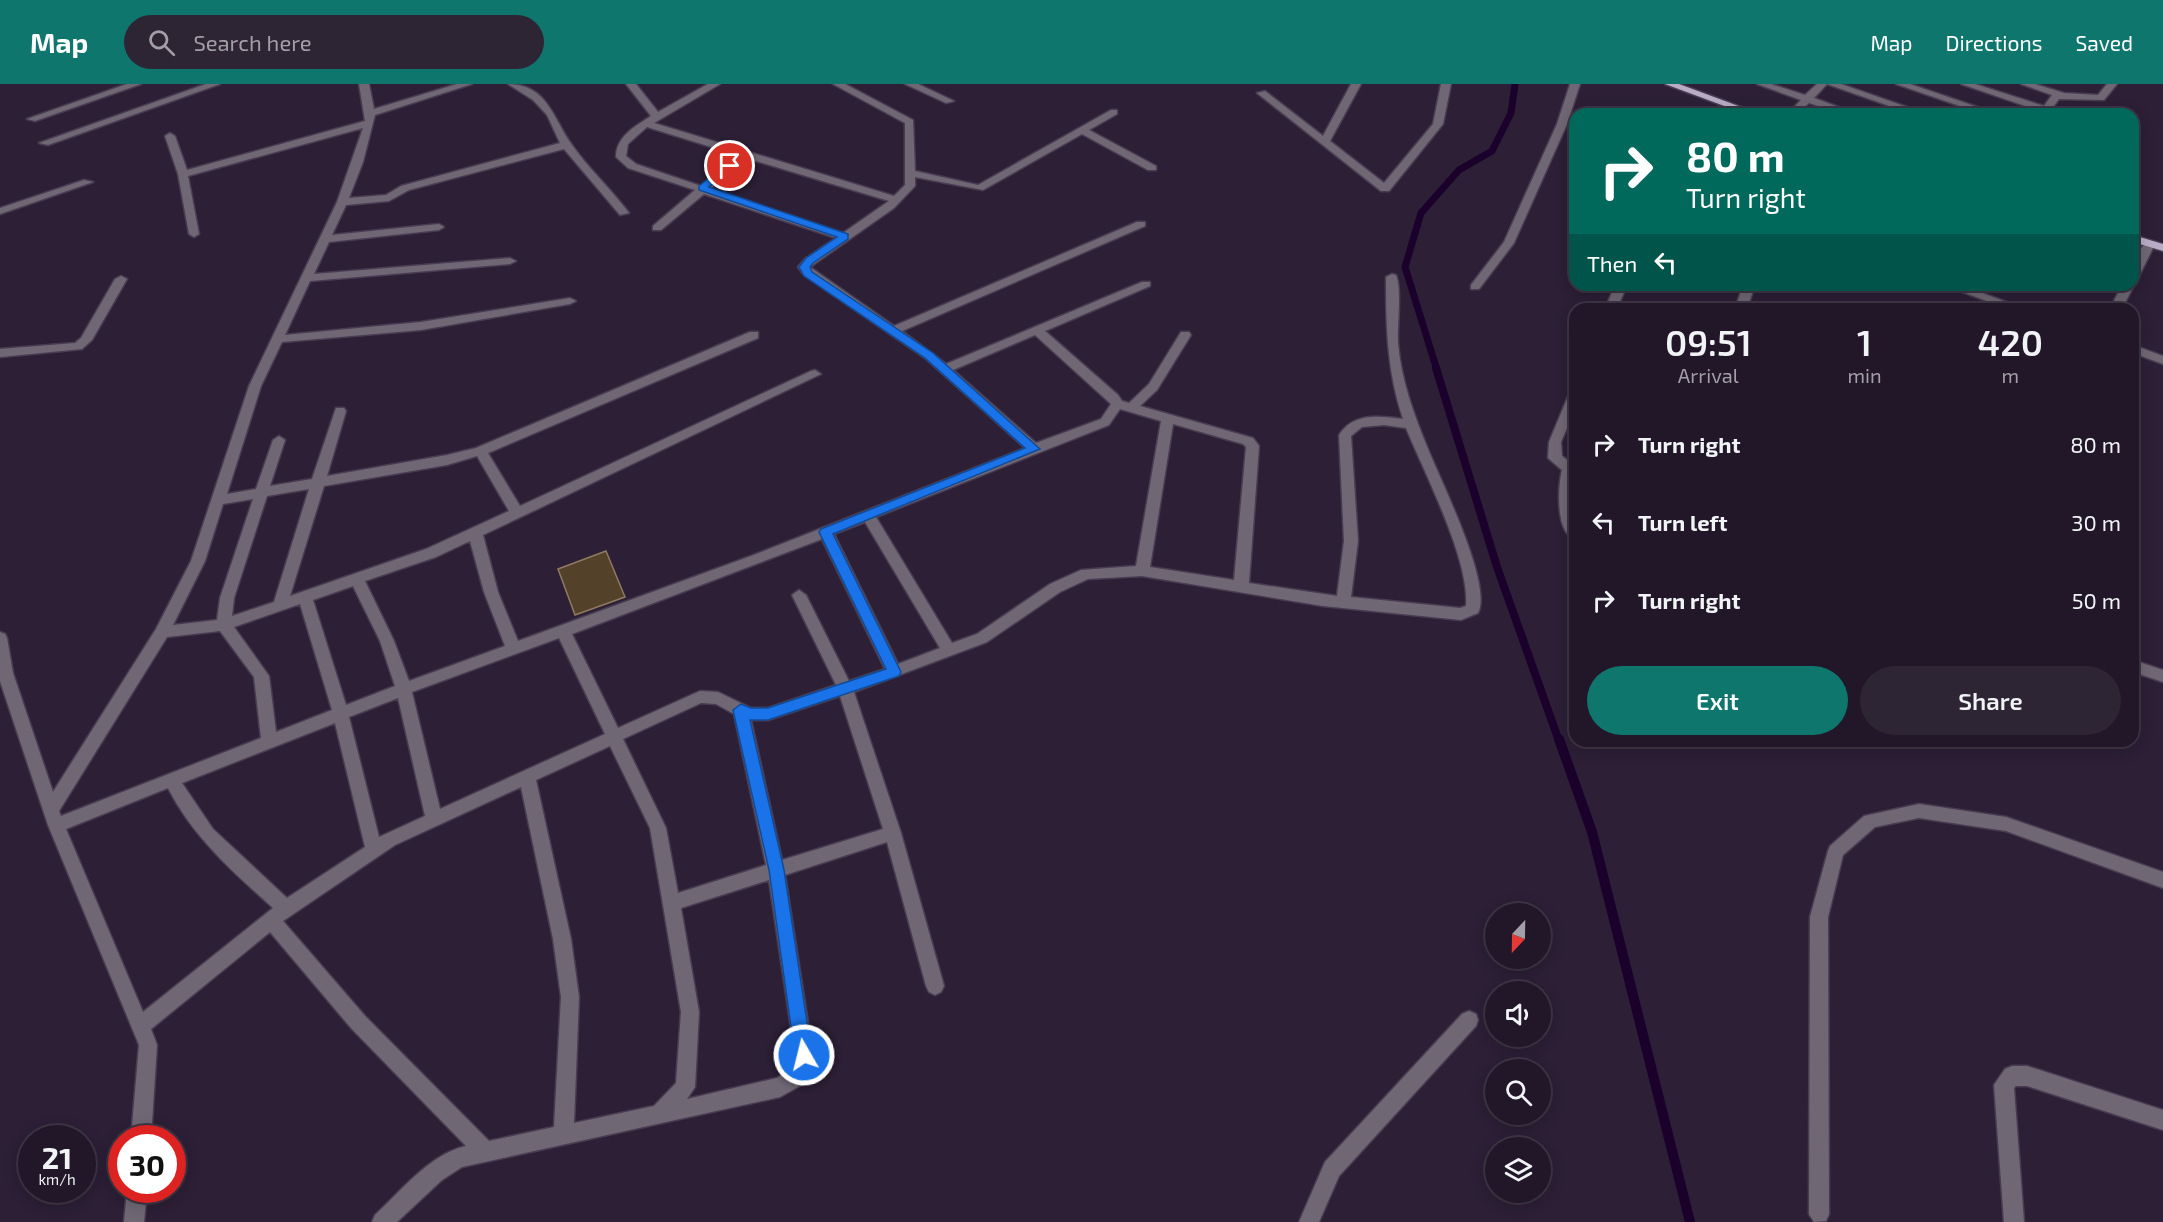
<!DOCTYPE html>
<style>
:root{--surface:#211728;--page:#2d2434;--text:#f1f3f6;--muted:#a29fa8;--line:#3e3645;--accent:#0f766e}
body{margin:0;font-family:"Exo 2",sans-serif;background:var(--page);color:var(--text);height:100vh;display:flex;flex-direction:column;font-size:22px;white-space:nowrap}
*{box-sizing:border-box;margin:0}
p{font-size:20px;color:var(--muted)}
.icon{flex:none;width:33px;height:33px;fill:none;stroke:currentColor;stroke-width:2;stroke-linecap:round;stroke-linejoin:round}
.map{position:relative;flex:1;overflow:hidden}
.panel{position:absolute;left:1569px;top:219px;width:570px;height:444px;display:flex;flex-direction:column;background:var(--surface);border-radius:18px;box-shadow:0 3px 15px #0003,0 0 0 2px var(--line)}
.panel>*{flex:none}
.top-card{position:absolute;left:1569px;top:24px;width:570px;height:183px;border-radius:18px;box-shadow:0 3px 15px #0003,0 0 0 2px var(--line);background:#00695c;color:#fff;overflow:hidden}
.needle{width:39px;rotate:202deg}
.fabs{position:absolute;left:1485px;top:819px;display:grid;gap:12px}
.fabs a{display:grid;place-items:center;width:66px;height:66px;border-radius:50%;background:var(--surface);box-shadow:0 3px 15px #0003,0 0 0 2px var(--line);font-size:30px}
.speed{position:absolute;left:18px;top:1041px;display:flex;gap:12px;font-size:30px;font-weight:700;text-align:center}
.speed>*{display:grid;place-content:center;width:78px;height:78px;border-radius:50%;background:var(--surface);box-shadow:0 3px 15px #0003,0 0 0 2px var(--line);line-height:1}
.speed small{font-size:15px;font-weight:400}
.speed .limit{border:9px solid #d22;background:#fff;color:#111}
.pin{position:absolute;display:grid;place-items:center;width:51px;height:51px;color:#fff;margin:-26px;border:3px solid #fff;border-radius:50%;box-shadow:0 2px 6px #0007}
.me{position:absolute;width:66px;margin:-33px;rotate:352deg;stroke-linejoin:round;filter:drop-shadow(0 0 4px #0008)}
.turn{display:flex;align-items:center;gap:21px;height:126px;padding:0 18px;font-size:27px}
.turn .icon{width:78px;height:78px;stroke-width:2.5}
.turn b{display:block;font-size:42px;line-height:51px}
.then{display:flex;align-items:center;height:57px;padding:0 18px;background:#0003;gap:12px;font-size:22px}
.eta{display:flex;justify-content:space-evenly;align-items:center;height:102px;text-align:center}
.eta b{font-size:36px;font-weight:600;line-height:42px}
.button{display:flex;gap:12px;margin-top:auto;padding:12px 18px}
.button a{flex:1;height:69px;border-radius:36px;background:var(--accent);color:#fff;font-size:24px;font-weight:600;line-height:69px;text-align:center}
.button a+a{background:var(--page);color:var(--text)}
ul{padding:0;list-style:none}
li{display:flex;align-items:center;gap:18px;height:78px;padding:0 18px}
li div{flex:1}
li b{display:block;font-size:22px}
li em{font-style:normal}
header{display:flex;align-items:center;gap:36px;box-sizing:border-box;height:84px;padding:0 30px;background:var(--accent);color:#fff}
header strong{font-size:28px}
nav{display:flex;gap:33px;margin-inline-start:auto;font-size:21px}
.search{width:420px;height:54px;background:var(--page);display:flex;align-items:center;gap:15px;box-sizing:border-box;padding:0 21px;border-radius:33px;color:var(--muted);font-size:22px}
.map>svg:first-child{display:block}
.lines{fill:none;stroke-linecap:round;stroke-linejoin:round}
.stream-far2{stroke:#1b002c;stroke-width:7}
.stream-far1{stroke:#1b002c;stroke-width:8}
.stream{stroke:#1b002c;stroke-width:10}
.building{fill:#534129;stroke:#8f7b61;stroke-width:1.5}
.minor-casing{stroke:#483c52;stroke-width:3}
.major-casing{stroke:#483c52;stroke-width:3}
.minor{fill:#6f6874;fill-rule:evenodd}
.major{fill:#b9acc4;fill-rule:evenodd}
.route{fill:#1a73e8;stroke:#114b97;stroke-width:1.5}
</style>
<header>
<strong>Map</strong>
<div class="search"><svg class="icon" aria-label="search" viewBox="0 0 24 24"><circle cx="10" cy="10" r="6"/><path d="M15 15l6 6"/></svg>Search here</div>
<nav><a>Map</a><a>Directions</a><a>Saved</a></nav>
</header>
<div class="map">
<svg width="2163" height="1138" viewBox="0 0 2163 1138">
<rect width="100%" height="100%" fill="#2c1f36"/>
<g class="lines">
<!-- stream-far2 -->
<path class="stream-far2" d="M 1437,286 L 1405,183 L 1421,129 L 1459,86 L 1492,67 L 1511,29 L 1515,0"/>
<!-- stream-far1 -->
<path class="stream-far1" d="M 1436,284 L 1497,483 L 1559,657"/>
<!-- stream -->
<path class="stream" d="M 1559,655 L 1592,748 L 1690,1138"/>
</g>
<!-- building -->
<path class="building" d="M 606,467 L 625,513 L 575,531 L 558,485 Z"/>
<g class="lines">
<defs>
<path id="minor" d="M 127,0 L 141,0 L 35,37 L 27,35 Z
M 206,0 L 220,0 L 48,61 L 39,59 Z
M 359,0 L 369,0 L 374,25 L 457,0 L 472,0 L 375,31 L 363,78 L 349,114 L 386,111 L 401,102 L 560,59 L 547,31 L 533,16 L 508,0 C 548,0 554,37 572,61 C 589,85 611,105 629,129 L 620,131 L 564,65 L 409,106 L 389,117 L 346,121 L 332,151 L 439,140 L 444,143 L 439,146 L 329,158 L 314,190 L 510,174 L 516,177 L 510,180 L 310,197 L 285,251 L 421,238 L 570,214 L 576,217 L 570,220 L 421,246 L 282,258 L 261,302 L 227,410 L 256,405 L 273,356 L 279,352 L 285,356 L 270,402 L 312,395 L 336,324 L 344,324 L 346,327 L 327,392 L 447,371 L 476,364 L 750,248 L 758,248 L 758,254 L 488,369 L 520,422 L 811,287 L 815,286 L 821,290 L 483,451 L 498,508 L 518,557 L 751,472 L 1025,364 L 925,274 L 804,191 L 798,183 L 805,175 L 836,154 L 704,110 L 661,146 L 653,146 L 653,142 L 695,106 L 628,84 L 616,73 C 616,52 636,42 651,32 L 626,0 L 636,0 L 658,28 L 708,0 L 720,0 L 654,39 L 894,112 L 905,101 L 905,39 L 833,0 L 845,0 L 913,36 L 915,87 L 978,101 L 1111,26 L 1117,26 L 1117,30 L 1089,46 L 1156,82 L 1156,86 L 1148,86 L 1082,50 L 983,106 L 915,93 L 915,102 L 894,124 L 810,183 L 894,242 L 1137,138 L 1145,138 L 1145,142 L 902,247 L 946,280 L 1142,198 L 1150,198 L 1150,202 L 1045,247 L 1118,311 L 1122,317 L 1129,319 L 1149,300 L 1181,248 L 1189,248 L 1191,251 L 1157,306 L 1140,322 L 1253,354 L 1259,362 L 1249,499 L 1337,512 L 1344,457 L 1339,351 C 1354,328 1379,332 1403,335 C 1387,287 1386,243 1386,193 L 1392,190 L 1396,191 C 1402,206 1397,240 1398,259 C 1401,296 1414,331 1428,365 C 1440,395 1493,501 1478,529 L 1461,536 L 1323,522 L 1142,492 L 1088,495 L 1060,508 L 987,558 L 854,608 L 901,749 L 944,902 L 941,908 L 935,911 L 929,908 L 926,902 L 887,758 L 785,791 L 813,971 L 805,999 L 780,1013 L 462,1083 L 442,1096 L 397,1138 L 372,1138 L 375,1131 C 401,1107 430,1070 466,1062 L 351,944 L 270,848 L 151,945 L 157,961 L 151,1054 L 131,1054 L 139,961 L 48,741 L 0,597 L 0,548 L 5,550 L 7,554 L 13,589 L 53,708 L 156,545 L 191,477 L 249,302 L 337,118 L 363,44 L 188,92 L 199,150 L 194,153 L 189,150 L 178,90 L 165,52 L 170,49 L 175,52 L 187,86 L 365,37 ZM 647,43 L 737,71 L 701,102 L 636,80 L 626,72 L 628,60 ZM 746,74 L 889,117 L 843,149 L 710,105 ZM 1035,251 L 1111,320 L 1101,335 L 1036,359 L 953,286 ZM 1120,325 L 1161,337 L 1136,482 L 1081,486 L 1050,500 L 977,550 L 952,559 L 876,433 L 1109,341 ZM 1173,340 L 1243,360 L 1246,363 L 1234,496 L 1150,483 ZM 1384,341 L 1406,344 C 1424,388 1470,476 1466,522 L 1460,524 L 1351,513 L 1358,457 L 1351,352 L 1362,343 ZM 477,372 L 509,427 L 426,465 L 290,512 L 324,402 L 447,381 ZM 309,405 L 274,518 L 232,532 L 234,514 L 267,412 ZM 253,415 L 220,514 L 217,536 L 173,541 L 205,477 L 223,420 ZM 865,438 L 940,564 L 898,580 L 834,450 ZM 822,455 L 885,585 L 849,597 L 806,511 L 799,506 L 792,511 L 836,601 L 768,624 L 751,624 L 718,608 L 700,607 L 618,644 L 572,550 ZM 470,457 L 484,508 L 505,562 L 409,597 L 394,557 L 365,497 L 436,473 ZM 353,502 L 380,557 L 395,602 L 346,621 L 313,516 ZM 300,520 L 332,626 L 276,648 L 269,592 L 234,543 ZM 220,547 L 254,593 L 261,654 L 61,732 L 59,727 L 167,553 ZM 559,554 L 605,650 L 440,725 L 412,608 ZM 840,612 L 883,745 L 782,776 L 751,636 L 768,636 ZM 398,614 L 425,732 L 379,753 L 349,633 ZM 701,619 L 716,620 L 734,630 L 766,781 L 678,809 L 666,744 L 623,655 ZM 335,639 L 365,763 L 287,814 L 213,745 L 182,699 ZM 610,662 L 650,744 L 681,928 L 676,999 L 654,1022 L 574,1039 L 579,913 L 571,855 L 536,696 ZM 521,703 L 553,855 L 561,913 L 554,1043 L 489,1057 L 365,932 L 283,837 L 395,761 ZM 168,704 C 193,753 233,788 273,824 L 143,928 L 66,745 ZM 769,796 L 795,971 L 790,986 L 777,994 L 687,1015 L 695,1003 L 699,928 L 681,824 Z
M 905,0 L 918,0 L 954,17 L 946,19 Z
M 1351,0 L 1361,0 L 1330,57 L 1384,99 L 1433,40 L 1441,0 L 1451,0 L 1443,40 L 1389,107 L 1381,107 L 1257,9 L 1265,7 L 1323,52 Z
M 1570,0 L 1580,0 L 1567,40 L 1514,159 L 1479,205 L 1471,205 L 1471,201 L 1504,158 L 1557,40 Z
M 1757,0 L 1771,0 L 1805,11 L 1817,0 L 1827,0 L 1814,14 L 1858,30 L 1843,30 L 1809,19 L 1797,30 L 1787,30 L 1801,16 Z
M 1827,0 L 1841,0 L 1927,30 L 1912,30 Z
M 1896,0 L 1910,0 L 1998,30 L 1983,30 Z
M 1961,0 L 1975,0 L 2044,22 L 2052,11 L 2021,0 L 2035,0 L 2064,9 L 2098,11 L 2107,0 L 2117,0 L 2104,16 L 2059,15 L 2048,30 L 2038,30 L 2040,27 Z
M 84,96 L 93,98 L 0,130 L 0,124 Z
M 2150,157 L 2155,160 L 2139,192 L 2133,195 C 2133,183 2137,162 2150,157 Z
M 121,192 L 127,195 L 92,256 L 82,265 L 0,273 L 0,265 L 75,259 L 81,254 L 115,195 Z
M 2133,200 L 2134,201 L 2122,225 L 2110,225 L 2122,201 Z
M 1615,201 L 1627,201 L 1617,225 L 1605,225 Z
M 1743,201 L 1755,201 L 1747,225 L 1735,225 Z
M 1944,201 L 1961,201 L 2025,225 L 2008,225 Z
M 2133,261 L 2163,272 L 2163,280 L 2133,269 Z
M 1575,306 L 1575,325 L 1561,358 L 1562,372 L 1575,382 L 1572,412 L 1575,455 C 1555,449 1558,402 1562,386 L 1548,374 L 1549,358 L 1569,310 Z
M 2133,576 L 2163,586 L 2163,598 L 2133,588 Z
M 1919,720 L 2006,733 L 2163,788 L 2163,804 L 2006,747 L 1919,734 L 1875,743 L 1843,771 L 1828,833 L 1829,1130 L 1826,1137 L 1814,1138 L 1809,1130 L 1810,833 L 1828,767 L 1830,762 L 1864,732 Z
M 1469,927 L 1476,930 L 1478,936 L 1476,942 L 1339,1092 L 1319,1138 L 1299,1138 L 1325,1078 L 1462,930 Z
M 2012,982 L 2027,982 L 2163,1026 L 2163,1046 L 2027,1002 L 2016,1002 L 2014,1004 L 2024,1138 L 2004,1138 L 1994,1001 L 2005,985 Z
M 127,1106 L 147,1106 L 144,1138 L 124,1138 Z"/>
<path id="major" d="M 1665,0 L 1679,0 L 1760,30 L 1746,30 Z
M 2133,151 L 2163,160 L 2163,167 L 2133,158 Z"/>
</defs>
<!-- minor casing -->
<use href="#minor" class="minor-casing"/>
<!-- major casing -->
<use href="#major" class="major-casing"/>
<!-- minor -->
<use href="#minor" class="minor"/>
<!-- major -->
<use href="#major" class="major"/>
</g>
<!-- route -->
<path class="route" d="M 726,80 L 734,82 L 709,103 L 848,150 L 848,155 L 813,179 L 810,183 L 812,188 L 933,269 L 1040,365 L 833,450 L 901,588 L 899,592 L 768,636 L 750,636 L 784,786 L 812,971 L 810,977 L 804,979 L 798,977 L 795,971 L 769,786 L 733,626 L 741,620 L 751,624 L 768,624 L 886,585 L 819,448 L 821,445 L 1025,364 L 925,274 L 804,192 L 799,183 L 806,174 L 837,153 L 699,106 L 699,102 Z"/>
</svg>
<div class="fabs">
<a><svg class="needle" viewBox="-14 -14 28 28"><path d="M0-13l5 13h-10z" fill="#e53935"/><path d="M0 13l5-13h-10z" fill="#a29fa8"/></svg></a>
<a><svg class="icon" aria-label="sound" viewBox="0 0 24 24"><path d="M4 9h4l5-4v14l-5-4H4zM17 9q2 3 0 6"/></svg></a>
<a><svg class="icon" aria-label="search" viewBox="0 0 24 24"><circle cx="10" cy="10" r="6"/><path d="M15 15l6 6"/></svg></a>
<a><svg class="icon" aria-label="layers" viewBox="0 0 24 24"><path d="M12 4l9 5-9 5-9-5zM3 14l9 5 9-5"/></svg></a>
</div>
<div class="speed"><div>21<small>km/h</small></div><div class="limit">30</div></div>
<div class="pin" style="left:730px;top:82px;background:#d93025"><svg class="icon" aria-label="arrive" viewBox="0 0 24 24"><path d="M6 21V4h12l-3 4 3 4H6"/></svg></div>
<svg class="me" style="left:804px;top:971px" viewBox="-20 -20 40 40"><circle r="17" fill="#1a73e8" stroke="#fff" stroke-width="3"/><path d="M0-11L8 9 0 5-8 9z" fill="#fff"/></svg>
<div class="top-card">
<div class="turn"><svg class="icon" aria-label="right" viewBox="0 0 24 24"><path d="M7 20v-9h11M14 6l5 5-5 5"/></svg><div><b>80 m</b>Turn right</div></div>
<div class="then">Then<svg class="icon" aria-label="left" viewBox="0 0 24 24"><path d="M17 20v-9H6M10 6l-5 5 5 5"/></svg></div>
</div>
<section class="panel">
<div class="eta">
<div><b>09:51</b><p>Arrival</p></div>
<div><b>1</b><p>min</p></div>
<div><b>420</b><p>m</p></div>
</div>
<ul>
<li><svg class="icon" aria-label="right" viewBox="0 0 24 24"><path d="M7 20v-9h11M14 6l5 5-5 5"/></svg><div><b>Turn right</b></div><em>80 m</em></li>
<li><svg class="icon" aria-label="left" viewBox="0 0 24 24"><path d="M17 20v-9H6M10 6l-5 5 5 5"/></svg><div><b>Turn left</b></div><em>30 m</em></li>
<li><svg class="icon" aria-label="right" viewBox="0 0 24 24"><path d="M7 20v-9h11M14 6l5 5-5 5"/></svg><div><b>Turn right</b></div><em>50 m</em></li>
</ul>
<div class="button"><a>Exit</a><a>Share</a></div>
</section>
</div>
